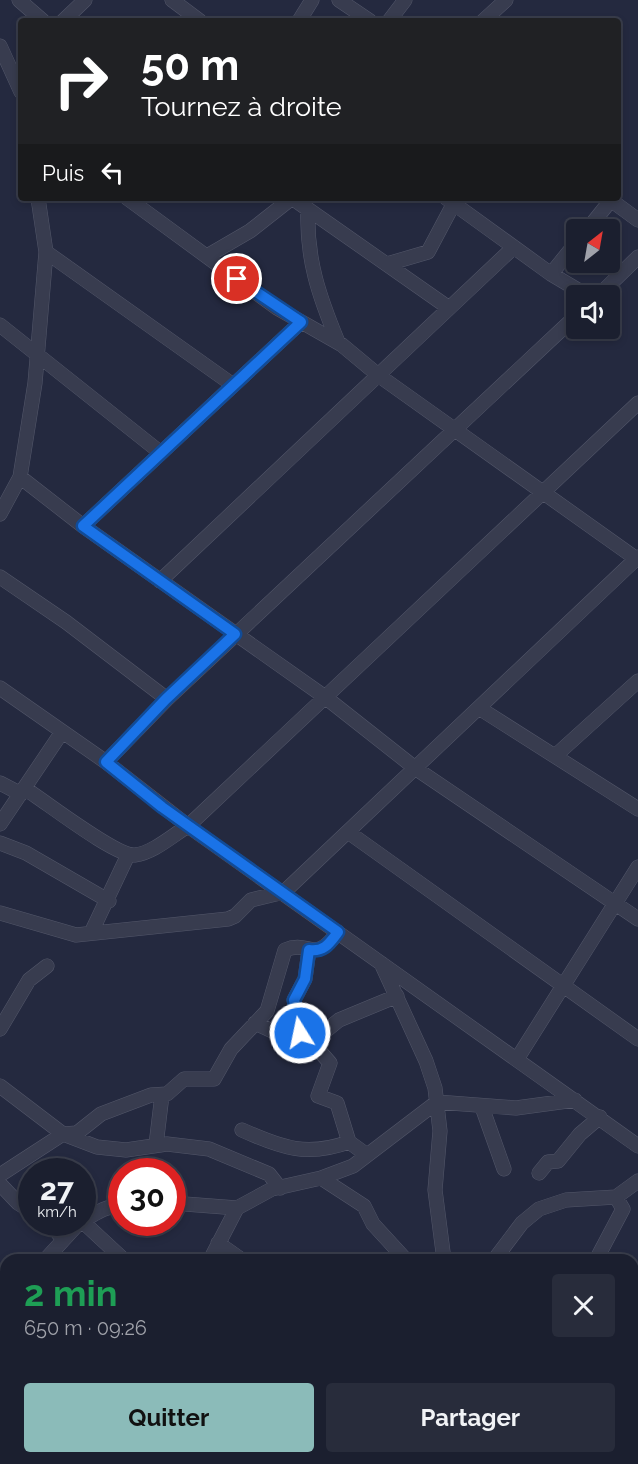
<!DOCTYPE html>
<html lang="fr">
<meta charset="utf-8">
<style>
:root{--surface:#1b1f2f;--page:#282c3b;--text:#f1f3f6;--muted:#a0a2aa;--line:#393d4b;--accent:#8bbbb9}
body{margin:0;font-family:Raleway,sans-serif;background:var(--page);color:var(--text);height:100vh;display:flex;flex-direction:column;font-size:22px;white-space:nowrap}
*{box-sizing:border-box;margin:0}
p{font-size:20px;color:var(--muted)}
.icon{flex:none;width:33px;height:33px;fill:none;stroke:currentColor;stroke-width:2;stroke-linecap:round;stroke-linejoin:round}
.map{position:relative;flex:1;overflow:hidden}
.panel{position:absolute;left:0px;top:1254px;width:639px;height:210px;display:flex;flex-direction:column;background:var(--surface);border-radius:18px 18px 0 0;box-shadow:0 3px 9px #0003,0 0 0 2px var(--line)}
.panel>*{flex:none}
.guide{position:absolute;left:18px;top:18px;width:603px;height:183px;border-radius:6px;box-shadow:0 3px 9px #0003,0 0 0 2px var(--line);background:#202124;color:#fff;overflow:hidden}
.needle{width:39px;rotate:31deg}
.tools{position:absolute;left:566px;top:219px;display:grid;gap:12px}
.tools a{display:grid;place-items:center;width:54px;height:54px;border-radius:6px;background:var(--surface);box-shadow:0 3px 9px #0003,0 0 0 2px var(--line);font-size:30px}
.speed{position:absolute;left:18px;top:1158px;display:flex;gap:12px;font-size:30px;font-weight:700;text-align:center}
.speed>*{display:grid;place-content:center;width:78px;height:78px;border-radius:50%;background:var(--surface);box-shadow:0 3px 9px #0003,0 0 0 2px var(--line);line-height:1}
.speed small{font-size:15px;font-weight:400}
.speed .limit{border:9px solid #d22;background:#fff;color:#111}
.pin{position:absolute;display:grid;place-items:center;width:51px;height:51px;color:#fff;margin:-26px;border:3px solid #fff;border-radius:50%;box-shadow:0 2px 6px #0007}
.me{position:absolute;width:66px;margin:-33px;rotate:350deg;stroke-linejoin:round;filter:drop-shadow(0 0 4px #0008)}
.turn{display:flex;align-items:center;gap:21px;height:126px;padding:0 24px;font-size:27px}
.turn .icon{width:78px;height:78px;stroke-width:2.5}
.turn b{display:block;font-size:42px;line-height:51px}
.then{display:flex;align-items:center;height:57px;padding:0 24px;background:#0003;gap:12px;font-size:22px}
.round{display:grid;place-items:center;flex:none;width:63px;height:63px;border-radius:6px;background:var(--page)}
.head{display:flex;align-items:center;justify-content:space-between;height:102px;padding:0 24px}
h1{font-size:36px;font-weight:700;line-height:45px;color:#1e9e55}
.primary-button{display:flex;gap:12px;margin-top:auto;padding:12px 24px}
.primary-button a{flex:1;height:69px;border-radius:6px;background:var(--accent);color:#111;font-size:24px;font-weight:700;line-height:69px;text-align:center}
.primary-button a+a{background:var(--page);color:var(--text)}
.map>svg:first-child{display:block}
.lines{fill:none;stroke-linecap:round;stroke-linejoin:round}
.minor-casing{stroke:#53576a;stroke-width:15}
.minor{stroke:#383c4f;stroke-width:14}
.route-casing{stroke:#114b97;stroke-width:15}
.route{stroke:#1a73e8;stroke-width:10}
</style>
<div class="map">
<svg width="638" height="1464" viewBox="0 0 638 1464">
<rect width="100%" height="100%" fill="#24293f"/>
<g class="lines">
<defs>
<path id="minor" d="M 19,0 L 43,21
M 172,0 L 200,21
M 339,0 L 370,21
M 63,21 L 85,0
M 299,21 L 312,0
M 389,21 L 405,0
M 483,21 L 506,0
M 0,46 L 21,92
M 127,198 L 277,308 L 342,345 L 378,375 L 638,560
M 292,198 L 449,308
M 446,198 L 551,274 L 588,296
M 608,198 L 638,220
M 308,209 C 306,259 319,296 338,342
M 587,230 L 611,200
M 46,252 L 233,385
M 207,256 L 250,231 L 292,198
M 387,264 L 428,252 L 454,203
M 551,274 L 576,243
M 598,296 L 638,257
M 0,325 L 161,453
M 20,477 L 83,526 L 325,697 L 415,768 L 638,919
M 0,514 L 20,477 L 35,383 L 46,252 L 38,198
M 83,526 L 301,322
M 0,577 L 66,622 L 167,699
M 160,581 L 514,247
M 0,688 L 106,762 L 188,826 L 638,1146
M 479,708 L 638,809
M 555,756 L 638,681
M 106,762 L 167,699 L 576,316
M 0,783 L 21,794
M 24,788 C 45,801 116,857 135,855 C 153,853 173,835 188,826 L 638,403
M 0,824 L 62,732
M 348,832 L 638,1039
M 0,843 L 26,853 L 109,901
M 0,913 L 76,935 L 228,919 L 235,916 L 251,900 L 284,892 L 638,557
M 91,933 L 128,855
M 381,963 L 426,1061 L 435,1088 L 440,1131 L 435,1190 L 444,1260
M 255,1023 L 285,1037 L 303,1032 L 330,1063 L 318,1096 L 337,1103 L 349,1142 L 367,1155
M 0,1029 L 29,980 L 47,966
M 300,1033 L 294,1000 L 305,979 L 309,950
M 312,1042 L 339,1020 L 397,996
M 517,1059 L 638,867
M 0,1086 L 63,1134 L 97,1147 L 126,1150 L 167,1144 L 209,1149 L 269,1174 L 280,1188
M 482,1107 L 504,1169
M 242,1130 C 282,1148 307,1157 349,1142
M 156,1145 L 162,1095
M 59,1172 L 63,1169
M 539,1173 L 548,1162 L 558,1161 L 580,1134 L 600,1117
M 0,1175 L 63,1134 L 77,1133 L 101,1114 L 151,1095 L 167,1094 L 184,1079 L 214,1079 L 231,1049 L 267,1011 L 285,950 C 310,939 313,966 338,932
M 321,1178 L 364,1206 L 373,1224 L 406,1260
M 0,1184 L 18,1203 L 32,1212
M 172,1203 L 237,1208 L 272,1189 L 321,1178 L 353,1166 L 437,1102 L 516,1108 L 575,1100
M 122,1205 C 106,1206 96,1213 83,1221 L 82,1221 L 124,1260
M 50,1222 L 63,1240
M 218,1243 L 242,1260
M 45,1260 L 80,1222
M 210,1260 L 237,1208
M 494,1260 L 522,1223 L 539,1209 L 566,1200 L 616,1197 L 638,1181
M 596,1260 L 623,1209 L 616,1197
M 633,1290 L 638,1284
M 0,1302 L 6,1296
M 633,1359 L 638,1360
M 633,1449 L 638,1446
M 0,1450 L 6,1452
M 417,1458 L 429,1464
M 541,1458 L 559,1464
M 631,1458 L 631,1464
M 308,1464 L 316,1458
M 452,1464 L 454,1458
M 494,1464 L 499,1458"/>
</defs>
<!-- minor casing -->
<use href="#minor" class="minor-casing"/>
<!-- minor -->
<use href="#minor" class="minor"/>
</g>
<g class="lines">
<defs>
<path id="route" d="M 237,279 L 301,322 L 83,526 L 235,634 L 166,699 L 106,762 L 162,807 L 338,932 C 329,944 324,952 309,950 L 305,979 L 294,1000 L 300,1033"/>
</defs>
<!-- route casing -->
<use href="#route" class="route-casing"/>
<!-- route -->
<use href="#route" class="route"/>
</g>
</svg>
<div class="tools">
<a><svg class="needle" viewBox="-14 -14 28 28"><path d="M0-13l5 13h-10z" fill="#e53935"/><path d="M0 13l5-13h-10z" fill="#a0a2aa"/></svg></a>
<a><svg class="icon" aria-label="sound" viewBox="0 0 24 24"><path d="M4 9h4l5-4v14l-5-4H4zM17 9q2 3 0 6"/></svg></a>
</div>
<div class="speed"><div>27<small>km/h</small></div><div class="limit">30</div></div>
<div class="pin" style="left:237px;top:279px;background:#d93025"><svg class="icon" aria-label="arrive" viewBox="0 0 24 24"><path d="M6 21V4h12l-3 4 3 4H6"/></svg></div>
<svg class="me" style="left:300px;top:1033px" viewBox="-20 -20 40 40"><circle r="17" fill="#1a73e8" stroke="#fff" stroke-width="3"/><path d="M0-11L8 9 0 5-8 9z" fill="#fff"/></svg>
<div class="guide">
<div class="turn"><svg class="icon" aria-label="right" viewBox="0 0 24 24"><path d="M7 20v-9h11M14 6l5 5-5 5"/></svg><div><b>50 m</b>Tournez à droite</div></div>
<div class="then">Puis<svg class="icon" aria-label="left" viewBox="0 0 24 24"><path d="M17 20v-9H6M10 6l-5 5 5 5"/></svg></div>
</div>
<section class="panel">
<div class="head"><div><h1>2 min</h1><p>650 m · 09:26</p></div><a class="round"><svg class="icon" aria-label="close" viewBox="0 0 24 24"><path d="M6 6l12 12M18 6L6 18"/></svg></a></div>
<div class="primary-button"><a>Quitter</a><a>Partager</a></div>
</section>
</div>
